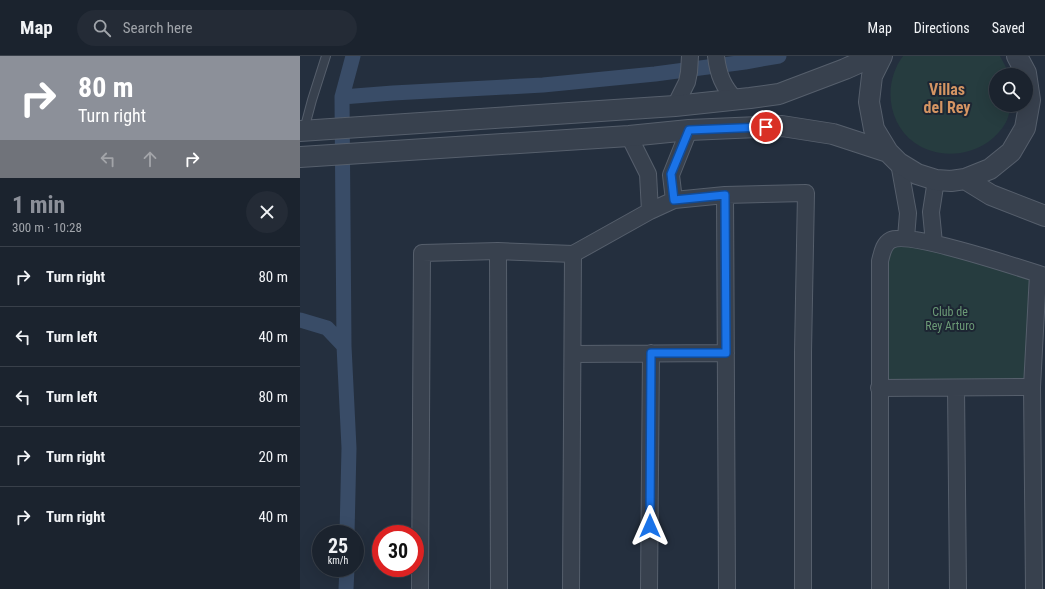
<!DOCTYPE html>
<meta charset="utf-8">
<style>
:root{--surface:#1b232e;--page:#242b36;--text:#f1f3f6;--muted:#a0a4aa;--line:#39404a;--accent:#8c9099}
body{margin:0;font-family:"Roboto Condensed",sans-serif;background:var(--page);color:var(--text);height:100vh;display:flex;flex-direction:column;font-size:15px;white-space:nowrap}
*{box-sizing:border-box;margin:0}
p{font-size:13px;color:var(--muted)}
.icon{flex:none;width:22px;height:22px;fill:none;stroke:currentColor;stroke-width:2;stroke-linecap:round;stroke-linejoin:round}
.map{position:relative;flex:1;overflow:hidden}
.sheet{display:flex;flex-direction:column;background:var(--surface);width:300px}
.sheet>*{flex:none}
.guide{background:#8c9099;color:#fff;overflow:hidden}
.buttons{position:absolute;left:689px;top:12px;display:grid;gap:8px}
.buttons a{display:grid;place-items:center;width:44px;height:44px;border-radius:50%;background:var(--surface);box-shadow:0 4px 16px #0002,0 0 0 1px var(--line);font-size:20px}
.speed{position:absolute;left:12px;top:469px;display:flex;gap:8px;font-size:20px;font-weight:700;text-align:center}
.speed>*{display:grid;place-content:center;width:52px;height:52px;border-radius:50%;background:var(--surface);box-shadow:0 4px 16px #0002,0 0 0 1px var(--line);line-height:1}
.speed small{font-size:10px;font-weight:400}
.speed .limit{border:6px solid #d22;background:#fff;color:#111}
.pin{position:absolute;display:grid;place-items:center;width:34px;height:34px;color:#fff;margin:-17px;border:2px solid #fff;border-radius:50%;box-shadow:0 1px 4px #0007}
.me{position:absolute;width:44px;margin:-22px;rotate:0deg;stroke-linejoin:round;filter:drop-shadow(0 0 3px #0008)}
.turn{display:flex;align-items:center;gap:14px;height:84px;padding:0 12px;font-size:18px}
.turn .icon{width:52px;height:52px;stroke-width:2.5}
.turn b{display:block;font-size:28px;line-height:34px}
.lanes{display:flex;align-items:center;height:38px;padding:0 12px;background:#0003;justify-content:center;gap:20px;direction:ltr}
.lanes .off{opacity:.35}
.round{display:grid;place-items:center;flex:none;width:42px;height:42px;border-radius:21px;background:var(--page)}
.head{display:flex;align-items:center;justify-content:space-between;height:68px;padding:0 12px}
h1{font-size:24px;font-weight:700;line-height:30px;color:var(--accent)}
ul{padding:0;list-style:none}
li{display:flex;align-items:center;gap:12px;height:60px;padding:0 12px;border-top:1px solid var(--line)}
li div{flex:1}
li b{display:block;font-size:15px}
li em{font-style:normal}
header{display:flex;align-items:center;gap:24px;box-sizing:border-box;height:56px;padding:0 20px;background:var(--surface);border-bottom:1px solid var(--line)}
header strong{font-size:19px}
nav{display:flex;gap:22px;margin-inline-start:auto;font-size:14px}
.search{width:280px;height:36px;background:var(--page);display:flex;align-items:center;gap:10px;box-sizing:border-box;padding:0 14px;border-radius:22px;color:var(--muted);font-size:15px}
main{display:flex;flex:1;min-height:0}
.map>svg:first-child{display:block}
.green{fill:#263c3f}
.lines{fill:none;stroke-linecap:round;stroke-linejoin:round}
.canal{stroke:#394c67;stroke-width:15}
.service-casing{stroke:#565f6c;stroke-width:10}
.minor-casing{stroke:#565f6c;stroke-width:18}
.tertiary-casing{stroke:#565f6c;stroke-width:22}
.service{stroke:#38414e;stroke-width:8}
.minor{stroke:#38414e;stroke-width:16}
.tertiary{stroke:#38414e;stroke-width:20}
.route-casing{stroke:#114b97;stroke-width:10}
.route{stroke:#1a73e8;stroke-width:7}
.labels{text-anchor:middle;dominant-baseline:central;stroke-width:4;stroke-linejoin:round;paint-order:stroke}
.park-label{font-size:12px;fill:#6b9a76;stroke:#1d2633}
.district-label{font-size:16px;font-weight:bold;fill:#d59563;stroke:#1d2633}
</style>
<header>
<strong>Map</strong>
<div class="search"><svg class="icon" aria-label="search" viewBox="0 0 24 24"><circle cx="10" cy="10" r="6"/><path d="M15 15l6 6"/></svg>Search here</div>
<nav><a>Map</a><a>Directions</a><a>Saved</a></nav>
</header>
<main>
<section class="sheet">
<div class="guide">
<div class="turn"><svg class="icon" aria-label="right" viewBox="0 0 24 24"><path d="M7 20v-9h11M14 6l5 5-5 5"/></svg><div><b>80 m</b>Turn right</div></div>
<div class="lanes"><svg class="icon off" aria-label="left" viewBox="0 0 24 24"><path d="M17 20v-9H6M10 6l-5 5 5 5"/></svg><svg class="icon off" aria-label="ahead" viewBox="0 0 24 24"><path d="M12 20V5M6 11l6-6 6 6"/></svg><svg class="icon" aria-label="right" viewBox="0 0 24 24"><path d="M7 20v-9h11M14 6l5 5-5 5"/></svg></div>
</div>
<div class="head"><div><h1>1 min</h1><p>300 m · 10:28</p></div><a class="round"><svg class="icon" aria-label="close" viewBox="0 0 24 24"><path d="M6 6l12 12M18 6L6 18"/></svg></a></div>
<ul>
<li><svg class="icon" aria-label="right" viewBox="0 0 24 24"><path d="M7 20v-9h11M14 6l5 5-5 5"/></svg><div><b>Turn right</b></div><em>80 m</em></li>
<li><svg class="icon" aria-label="left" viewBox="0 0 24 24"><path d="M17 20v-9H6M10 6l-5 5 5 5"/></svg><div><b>Turn left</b></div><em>40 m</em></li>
<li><svg class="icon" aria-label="left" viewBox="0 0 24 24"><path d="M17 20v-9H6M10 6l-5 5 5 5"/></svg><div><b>Turn left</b></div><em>80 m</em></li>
<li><svg class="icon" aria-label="right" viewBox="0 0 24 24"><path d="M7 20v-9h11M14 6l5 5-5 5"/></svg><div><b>Turn right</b></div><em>20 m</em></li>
<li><svg class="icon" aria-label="right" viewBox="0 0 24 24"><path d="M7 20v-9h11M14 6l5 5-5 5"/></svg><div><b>Turn right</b></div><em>40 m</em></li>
</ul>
</section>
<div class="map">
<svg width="745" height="533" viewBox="0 0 745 533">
<rect width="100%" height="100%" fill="#242f3e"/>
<!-- green -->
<path class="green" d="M 603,0 L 700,0 L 710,19 L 696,19 L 696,49 L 711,49 C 710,54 709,59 707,64 C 691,97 645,108 615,87 C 587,67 583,27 603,0 Z
M 591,184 L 738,218 L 732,331 L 579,332 L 580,205 Z"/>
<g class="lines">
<!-- canal -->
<path class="canal" d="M 42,41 L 93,37 L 243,29 L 355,18 L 445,6 L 479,0
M 0,264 L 27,272 L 44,290 L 49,392 L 47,478
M 44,290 L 42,41 L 53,0
M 46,533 L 47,512"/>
<defs>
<path id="service" d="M 4,74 L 12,44 L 26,0"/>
<path id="minor" d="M 416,0 C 418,18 423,31 436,44
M 375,50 L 387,26 L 389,16 L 390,0
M 329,80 L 348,118 L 350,155
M 599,107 L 608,157 L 606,182
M 425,139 L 427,533
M 374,144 L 371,119 L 389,74
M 634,187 L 631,156 L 636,124
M 198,195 L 199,533
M 273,298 L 426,297
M 732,331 L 734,533
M 579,332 L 732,331 L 738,218
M 656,332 L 658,533
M 120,533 L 122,197 L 198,195 L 273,198 L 350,155 L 374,144 L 425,139 L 506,137 L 503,296 L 503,533
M 271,533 L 273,198
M 349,533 L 351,297
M 580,533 L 580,205 C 582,198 583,188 591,184 C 609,175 720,212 745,220"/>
<path id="tertiary" d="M 582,0 L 572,20 L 569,46 L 574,73 L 588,96 L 599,107 L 617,118 L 636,124 L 651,125 L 665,123 L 690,113 L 711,96 L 725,72 L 730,44 L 726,17 L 717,0
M 0,75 L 375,50 L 450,42 L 479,38 L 545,13 L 574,0
M 0,101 L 329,80 L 389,74 L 482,70 L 533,78 L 588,96
M 665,123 L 691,139 L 745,160"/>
</defs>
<!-- service casing -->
<use href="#service" class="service-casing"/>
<!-- minor casing -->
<use href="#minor" class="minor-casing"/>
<!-- tertiary casing -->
<use href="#tertiary" class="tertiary-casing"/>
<!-- service -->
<use href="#service" class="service"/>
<!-- minor -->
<use href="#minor" class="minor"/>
<!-- tertiary -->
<use href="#tertiary" class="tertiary"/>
</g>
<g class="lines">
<defs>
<path id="route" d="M 350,470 L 351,297 L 426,297 L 425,139 L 374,144 L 371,118 L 389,74 L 466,71"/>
</defs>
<!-- route casing -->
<use href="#route" class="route-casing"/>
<!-- route -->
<use href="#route" class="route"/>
</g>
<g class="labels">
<!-- park labels -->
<g class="park-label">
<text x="650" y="256">Club de<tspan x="650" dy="14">Rey Arturo</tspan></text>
</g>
<!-- district labels -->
<g class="district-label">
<text x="647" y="33">Villas<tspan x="647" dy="18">del Rey</tspan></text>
</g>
</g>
</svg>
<div class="buttons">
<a><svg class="icon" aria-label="search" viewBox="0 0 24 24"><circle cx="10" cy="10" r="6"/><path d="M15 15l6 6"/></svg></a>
</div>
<div class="speed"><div>25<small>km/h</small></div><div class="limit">30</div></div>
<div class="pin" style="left:466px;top:71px;background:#d93025"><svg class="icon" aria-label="arrive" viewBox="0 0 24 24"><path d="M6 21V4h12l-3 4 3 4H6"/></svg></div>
<svg class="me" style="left:350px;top:470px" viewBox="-20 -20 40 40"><path d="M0-17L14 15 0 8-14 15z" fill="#1a73e8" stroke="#fff" stroke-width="4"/></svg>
</div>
</main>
